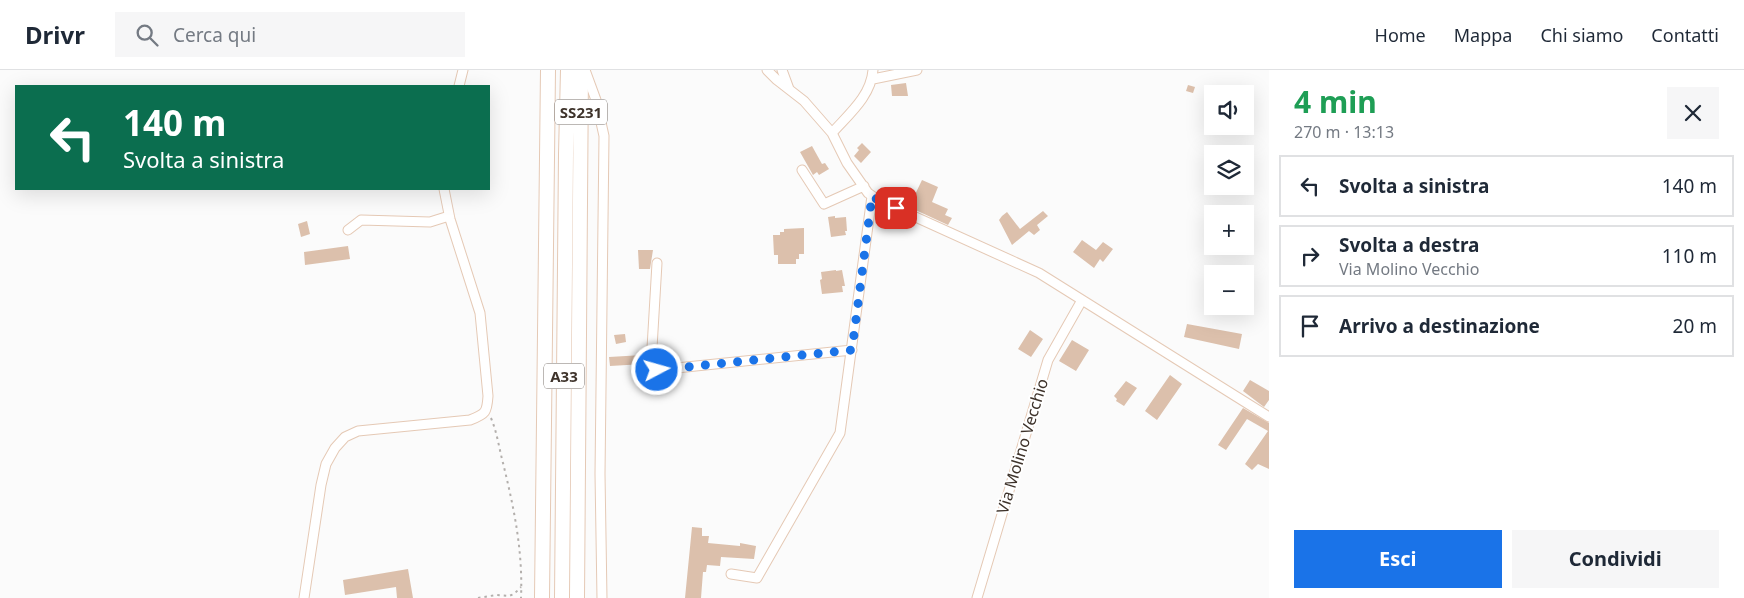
<!DOCTYPE html>
<html lang="it">
<meta charset="utf-8">
<style>
:root{--surface:#fff;--page:#f6f6f7;--text:#1f2937;--muted:#747a83;--line:#e0e1e3;--accent:#1a73e8}
body{margin:0;font-family:"Noto Sans",sans-serif;background:var(--page);color:var(--text);height:100vh;display:flex;flex-direction:column;font-size:19px;white-space:nowrap}
*{box-sizing:border-box;margin:0}
p{font-size:16px;color:var(--muted)}
.icon{flex:none;width:28px;height:28px;fill:none;stroke:currentColor;stroke-width:2;stroke-linecap:round;stroke-linejoin:round}
.map{position:relative;flex:1;overflow:hidden}
.sheet{display:flex;flex-direction:column;background:var(--surface);width:475px}
.sheet>*{flex:none}
.guide{position:absolute;left:15px;top:15px;width:475px;height:105px;border-radius:0px;box-shadow:0 5px 20px #0002;background:#0b6e4f;color:#fff;overflow:hidden}
.fabs{position:absolute;left:1204px;top:15px;display:grid;gap:10px}
.fabs a{display:grid;place-items:center;width:50px;height:50px;border-radius:0px;background:var(--surface);box-shadow:0 5px 20px #0002;font-size:25px}
.pin{position:absolute;display:grid;place-items:center;width:42px;height:42px;color:#fff;margin:-21px;border-radius:10px;box-shadow:0 2px 8px #0006}
.me{position:absolute;width:55px;margin:-28px;rotate:84deg;stroke-linejoin:round;filter:drop-shadow(0 0 4px #0008)}
.turn{display:flex;align-items:center;gap:18px;height:105px;padding:0 25px;font-size:22px}
.turn .icon{width:65px;height:65px;stroke-width:2.5}
.turn b{display:block;font-size:35px;line-height:42px}
.round{display:grid;place-items:center;flex:none;width:52px;height:52px;border-radius:0px;background:var(--page)}
.overview{display:flex;align-items:center;justify-content:space-between;height:85px;padding:0 25px}
h1{font-size:30px;font-weight:700;line-height:38px;color:#1e9e55}
.button{display:flex;gap:10px;margin-top:auto;padding:10px 25px}
.button a{flex:1;height:58px;border-radius:0px;background:var(--accent);color:#fff;font-size:20px;font-weight:700;line-height:58px;text-align:center}
.button a+a{background:var(--page);color:var(--text)}
ul{padding:0;list-style:none}
li{display:flex;align-items:center;gap:15px;height:62px;margin:0 10px 8px;padding:0 15px;border:2px solid var(--line);border-radius:0px}
li div{flex:1}
li b{display:block;font-size:19px}
li em{font-style:normal}
header{display:flex;align-items:center;gap:30px;box-sizing:border-box;height:70px;padding:0 25px;background:var(--surface);border-bottom:1px solid var(--line)}
header strong{font-size:24px}
nav{display:flex;gap:28px;margin-inline-start:auto;font-size:18px}
.search{width:350px;height:45px;background:var(--page);display:flex;align-items:center;gap:12px;box-sizing:border-box;padding:0 18px;border-radius:0px;color:var(--muted);font-size:19px}
main{display:flex;flex:1;min-height:0}
.map>svg:first-child{display:block}
.building{fill:#dcc0ac}
.lines{fill:none;stroke-linecap:round;stroke-linejoin:round}
.minor-casing{stroke:#e5c9b5;stroke-width:11}
.highway-casing{stroke:#e5c9b5;stroke-width:16}
.path{stroke:#b3afac;stroke-width:2;stroke-dasharray:2.5 4;stroke-linecap:butt}
.minor{stroke:#fff;stroke-width:9}
.highway{stroke:#fff;stroke-width:14}
.route{stroke:#1a73e8;stroke-width:9;stroke-dasharray:0 16.2}
.labels{text-anchor:middle;dominant-baseline:central;stroke-width:4;stroke-linejoin:round;paint-order:stroke}
.shield{fill:#fff;stroke:#78706b;stroke-width:1}
.shield-label{font-size:15px;font-weight:bold;fill:#3e332b}
.street-label{font-size:16px;fill:#3e332b;stroke:#fff}
</style>
<header>
<strong>Drivr</strong>
<div class="search"><svg class="icon" aria-label="search" viewBox="0 0 24 24"><circle cx="10" cy="10" r="6"/><path d="M15 15l6 6"/></svg>Cerca qui</div>
<nav><a>Home</a><a>Mappa</a><a>Chi siamo</a><a>Contatti</a></nav>
</header>
<main>
<div class="map">
<svg width="1269" height="528" viewBox="0 0 1269 528">
<rect width="100%" height="100%" fill="#fbfbfb"/>
<!-- building -->
<path class="building" d="M 906,13 L 908,26 L 892,26 L 891,15 Z
M 1188,15 L 1195,17 L 1193,23 L 1186,21 Z
M 862,73 L 871,82 L 861,93 L 854,86 L 859,80 L 857,78 Z
M 812,76 L 822,94 L 825,93 L 829,99 L 819,105 L 817,102 L 813,105 L 800,82 Z
M 922,110 L 938,117 L 932,132 L 948,139 L 945,145 L 952,148 L 948,155 L 909,137 Z
M 1043,141 L 1048,146 L 1037,155 L 1040,160 L 1034,165 L 1029,161 L 1012,175 L 999,150 L 1002,146 L 1007,142 L 1020,159 Z
M 835,146 L 835,148 L 846,147 L 847,161 L 845,161 L 846,165 L 831,167 L 828,147 Z
M 307,151 L 310,164 L 301,167 L 298,154 Z
M 804,158 L 804,184 L 799,184 L 799,189 L 796,189 L 796,194 L 778,194 L 778,185 L 774,185 L 773,165 L 780,165 L 780,162 L 784,162 L 784,159 Z
M 1082,170 L 1096,180 L 1103,172 L 1113,179 L 1103,192 L 1100,189 L 1094,198 L 1073,182 Z
M 348,176 L 350,189 L 305,195 L 304,182 Z
M 638,180 L 653,180 L 650,199 L 639,199 Z
M 836,200 L 836,201 L 842,200 L 845,216 L 842,216 L 843,222 L 822,224 L 820,210 L 822,209 L 821,202 Z
M 1187,254 L 1242,264 L 1239,279 L 1184,267 Z
M 1030,260 L 1043,269 L 1031,287 L 1018,279 Z
M 625,264 L 626,272 L 616,274 L 614,265 Z
M 1072,270 L 1089,280 L 1076,301 L 1059,291 Z
M 643,285 L 644,294 L 610,296 L 609,287 Z
M 1170,305 L 1182,314 L 1157,350 L 1145,341 Z
M 1250,310 L 1269,321 L 1269,330 L 1264,337 L 1243,321 Z
M 1126,311 L 1137,318 L 1124,336 L 1116,331 L 1117,329 L 1114,326 Z
M 1243,338 L 1269,353 L 1269,399 L 1258,394 L 1252,400 L 1245,394 L 1268,361 L 1247,349 L 1226,380 L 1218,375 Z
M 692,457 L 702,458 L 702,466 L 709,466 L 708,473 L 740,476 L 740,473 L 756,476 L 754,489 L 721,487 L 720,496 L 707,495 L 706,502 L 703,502 L 701,528 L 685,528 Z
M 408,499 L 413,528 L 397,528 L 396,517 L 345,525 L 343,510 Z"/>
<g class="lines">
<defs>
<path id="minor" d="M 585,0 L 596,30 L 604,66 L 600,404 L 602,528
M 767,0 L 777,10 L 804,31 L 832,63 L 847,93 L 868,123 L 878,130 L 1039,203 L 1269,347
M 782,0 L 789,19
M 873,9 L 917,0
M 459,16 L 463,0
M 832,63 C 849,44 871,26 873,0
M 802,100 L 824,134 L 864,116
M 348,160 L 361,150 L 430,152 L 449,146
M 657,193 L 651,295 L 657,300 L 852,280
M 731,504 L 757,508 L 840,363 L 872,126
M 304,528 L 321,415 L 326,394 L 335,378 L 345,367 L 358,361 L 470,350 C 486,344 487,342 488,326 L 480,243 L 450,149 L 444,119
M 977,528 L 1048,290 L 1082,230"/>
<path id="highway" d="M 542,528 L 548,0
M 562,528 L 566,84 L 568,0
M 577,528 L 581,0"/>
</defs>
<!-- minor casing -->
<use href="#minor" class="minor-casing"/>
<!-- highway casing -->
<use href="#highway" class="highway-casing"/>
<!-- path -->
<path class="path" d="M 491,348 C 497,362 499,378 503,393 C 514,438 523,481 521,528
M 478,528 L 496,525 L 509,526 L 514,524 L 521,517"/>
<!-- minor -->
<use href="#minor" class="minor"/>
<!-- highway -->
<use href="#highway" class="highway"/>
</g>
<g class="lines">
<!-- route -->
<path class="route" d="M 657,300 L 852,280 L 872,126 L 878,130 L 896,138"/>
</g>
<g class="labels">
<!-- shield labels -->
<g class="shield">
<rect x="555" y="29.5" width="52" height="25" rx="4"/>
<rect x="544" y="293.5" width="40" height="25" rx="4"/>
</g>
<g class="shield-label">
<text x="581" y="42">SS231</text>
<text x="564" y="306">A33</text>
</g>
<!-- street labels -->
<g class="street-label">
<text transform="translate(1022 376) rotate(-73)">Via Molino Vecchio</text>
</g>
</g>
</svg>
<div class="fabs">
<a><svg class="icon" aria-label="sound" viewBox="0 0 24 24"><path d="M4 9h4l5-4v14l-5-4H4zM17 9q2 3 0 6"/></svg></a>
<a><svg class="icon" aria-label="layers" viewBox="0 0 24 24"><path d="M12 4l9 5-9 5-9-5zM3 14l9 5 9-5"/></svg></a>
<a>+</a>
<a>−</a>
</div>
<div class="pin" style="left:896px;top:138px;background:#d93025"><svg class="icon" aria-label="arrive" viewBox="0 0 24 24"><path d="M6 21V4h12l-3 4 3 4H6"/></svg></div>
<svg class="me" style="left:657px;top:300px" viewBox="-20 -20 40 40"><circle r="17" fill="#1a73e8" stroke="#fff" stroke-width="3"/><path d="M0-11L8 9 0 5-8 9z" fill="#fff"/></svg>
<div class="guide">
<div class="turn"><svg class="icon" aria-label="left" viewBox="0 0 24 24"><path d="M17 20v-9H6M10 6l-5 5 5 5"/></svg><div><b>140 m</b>Svolta a sinistra</div></div>
</div>
</div>
<section class="sheet">
<div class="overview"><div><h1>4 min</h1><p>270 m · 13:13</p></div><a class="round"><svg class="icon" aria-label="close" viewBox="0 0 24 24"><path d="M6 6l12 12M18 6L6 18"/></svg></a></div>
<ul>
<li><svg class="icon" aria-label="left" viewBox="0 0 24 24"><path d="M17 20v-9H6M10 6l-5 5 5 5"/></svg><div><b>Svolta a sinistra</b></div><em>140 m</em></li>
<li><svg class="icon" aria-label="right" viewBox="0 0 24 24"><path d="M7 20v-9h11M14 6l5 5-5 5"/></svg><div><b>Svolta a destra</b><p>Via Molino Vecchio</p></div><em>110 m</em></li>
<li><svg class="icon" aria-label="arrive" viewBox="0 0 24 24"><path d="M6 21V4h12l-3 4 3 4H6"/></svg><div><b>Arrivo a destinazione</b></div><em>20 m</em></li>
</ul>
<div class="button"><a>Esci</a><a>Condividi</a></div>
</section>
</main>
